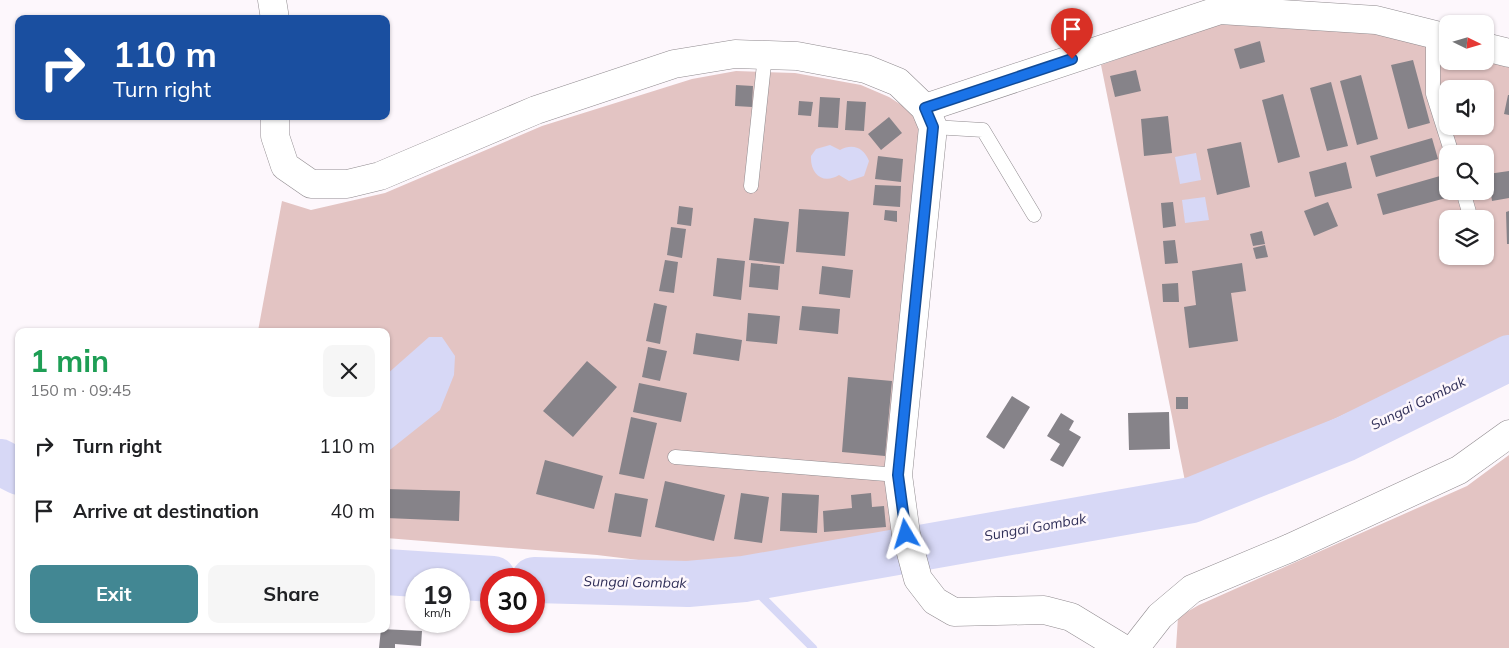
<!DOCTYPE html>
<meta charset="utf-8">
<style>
:root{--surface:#fff;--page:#f6f6f6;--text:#202124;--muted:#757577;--accent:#428793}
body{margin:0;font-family:Mulish,sans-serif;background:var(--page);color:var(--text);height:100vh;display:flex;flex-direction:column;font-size:19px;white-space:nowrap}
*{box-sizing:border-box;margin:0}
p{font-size:16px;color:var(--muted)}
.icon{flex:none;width:28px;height:28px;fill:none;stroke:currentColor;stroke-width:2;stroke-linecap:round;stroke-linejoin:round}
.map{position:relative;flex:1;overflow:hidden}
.panel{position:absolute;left:15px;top:328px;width:375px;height:305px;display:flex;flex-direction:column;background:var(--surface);border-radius:10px;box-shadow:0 1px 4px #0004}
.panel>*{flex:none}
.hud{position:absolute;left:15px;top:15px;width:375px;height:105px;border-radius:10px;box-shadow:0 1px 4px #0004;background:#1a4fa0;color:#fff;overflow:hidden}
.needle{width:32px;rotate:95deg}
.controls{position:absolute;left:1439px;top:15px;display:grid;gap:10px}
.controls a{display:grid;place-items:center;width:55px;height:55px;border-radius:10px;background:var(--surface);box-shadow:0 1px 4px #0004;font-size:25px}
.speed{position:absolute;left:405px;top:568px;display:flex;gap:10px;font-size:25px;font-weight:700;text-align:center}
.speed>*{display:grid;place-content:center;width:65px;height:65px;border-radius:50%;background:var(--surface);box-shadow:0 1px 4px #0004;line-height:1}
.speed small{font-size:12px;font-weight:400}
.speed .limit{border:8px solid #d22;background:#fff;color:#111}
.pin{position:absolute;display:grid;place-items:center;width:42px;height:42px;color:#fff;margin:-51px -21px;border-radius:50% 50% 50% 0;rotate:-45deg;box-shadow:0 0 5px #0007}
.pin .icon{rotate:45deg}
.me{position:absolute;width:55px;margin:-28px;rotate:353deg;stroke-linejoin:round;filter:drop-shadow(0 0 4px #0008)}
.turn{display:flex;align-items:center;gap:18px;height:105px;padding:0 15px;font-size:22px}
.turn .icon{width:65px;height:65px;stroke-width:2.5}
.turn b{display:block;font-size:35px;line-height:42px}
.round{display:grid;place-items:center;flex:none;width:52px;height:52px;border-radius:10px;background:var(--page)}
.head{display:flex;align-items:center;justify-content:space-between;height:85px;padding:0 15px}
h1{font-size:30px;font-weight:700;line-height:38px;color:#1e9e55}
.action{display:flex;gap:10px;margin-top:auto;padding:10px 15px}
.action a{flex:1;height:58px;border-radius:10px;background:var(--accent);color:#fff;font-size:20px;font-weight:700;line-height:58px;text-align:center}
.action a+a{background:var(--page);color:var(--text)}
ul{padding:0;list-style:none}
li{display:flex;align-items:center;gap:15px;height:65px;padding:0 15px}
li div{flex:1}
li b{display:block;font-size:19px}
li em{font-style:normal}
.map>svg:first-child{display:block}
.green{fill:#e3c4c3;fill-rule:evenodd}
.water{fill:#d7d8f6}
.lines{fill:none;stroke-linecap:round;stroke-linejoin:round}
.stream{stroke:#d7d8f6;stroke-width:8}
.river{stroke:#d7d8f6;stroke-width:46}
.building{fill:#868389}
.lane-casing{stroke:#908b8f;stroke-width:15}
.street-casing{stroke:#908b8f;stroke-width:29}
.lane{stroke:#fff;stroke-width:14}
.street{stroke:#fff;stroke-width:28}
.route-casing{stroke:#114b97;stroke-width:12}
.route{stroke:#1a73e8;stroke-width:9}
.labels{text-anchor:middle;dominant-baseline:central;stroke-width:5;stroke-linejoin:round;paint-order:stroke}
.water-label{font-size:14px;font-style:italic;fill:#302f58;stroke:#fdf7fc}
</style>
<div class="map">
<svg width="1509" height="648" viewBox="0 0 1509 648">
<rect width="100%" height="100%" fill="#fdf7fc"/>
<!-- green -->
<path class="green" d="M 1222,22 L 1375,31 L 1447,50 L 1448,61 L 1485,61 L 1485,59 L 1509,65 L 1509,339 L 1308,431 L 1185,481 L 1101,65 ZM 1448,89 L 1485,89 L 1485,126 L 1448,126 ZM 1448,154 L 1485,154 L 1485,191 L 1448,191 ZM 1448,219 L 1485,219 L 1485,256 L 1448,256 Z
M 736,71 L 795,73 L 861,85 L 889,97 L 914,113 L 921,128 L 893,534 L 742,563 L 688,566 L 597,555 L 386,538 L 386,331 L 258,331 L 282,201 L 311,210 L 385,193 L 542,126 L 692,79 Z
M 1509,455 L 1509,648 L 1176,648 L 1178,617 L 1199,605 L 1467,486 Z"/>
<!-- water -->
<path class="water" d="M 830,145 L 840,150 C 853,143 864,148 869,161 L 864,176 L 849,181 L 839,175 C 823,185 810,174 811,156 L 816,149 Z
M 1196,153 L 1201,180 L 1180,184 L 1175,157 Z
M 1205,197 L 1209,220 L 1185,223 L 1182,200 Z
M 429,337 L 442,337 L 455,356 L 454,375 L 440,410 L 386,453 L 386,375 Z"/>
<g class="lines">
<!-- stream -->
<path class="stream" d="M 744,579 L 813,648"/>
<!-- river -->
<path class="river" d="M 0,462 L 19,472
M 386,572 L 493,579
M 534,580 L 688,584 L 744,579 L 1192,500 L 1345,439 L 1509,358"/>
</g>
<!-- building -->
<path class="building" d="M 1260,41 L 1265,62 L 1240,69 L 1234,49 Z
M 1413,60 L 1430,123 L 1408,129 L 1391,65 Z
M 1136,70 L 1141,91 L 1115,97 L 1110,76 Z
M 1361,75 L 1378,139 L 1357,145 L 1340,81 Z
M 1331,82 L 1348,146 L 1327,151 L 1310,88 Z
M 736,85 L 753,86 L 752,107 L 735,106 Z
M 1283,94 L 1300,157 L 1278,163 L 1262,100 Z
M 1508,95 L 1509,95 L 1509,115 L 1504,114 Z
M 820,97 L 840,98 L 838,128 L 818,127 Z
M 799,101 L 813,102 L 811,116 L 798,115 Z
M 847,101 L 866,102 L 864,131 L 845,130 Z
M 1168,116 L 1172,153 L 1144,156 L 1141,119 Z
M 889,117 L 902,133 L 881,150 L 868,134 Z
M 1432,138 L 1438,159 L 1376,177 L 1370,156 Z
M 1241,142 L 1250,187 L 1217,195 L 1207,149 Z
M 878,156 L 903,159 L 901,182 L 875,179 Z
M 1346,162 L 1352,188 L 1315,197 L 1309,172 Z
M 1509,171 L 1509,198 L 1492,201 L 1488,174 Z
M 1440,176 L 1446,198 L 1383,215 L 1377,194 Z
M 875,185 L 901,186 L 900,207 L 873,205 Z
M 1173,202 L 1176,226 L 1163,228 L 1161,203 Z
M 1328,202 L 1338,226 L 1314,236 L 1304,211 Z
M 679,206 L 693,208 L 691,226 L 677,224 Z
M 799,209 L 849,212 L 845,256 L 796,252 Z
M 885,210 L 897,211 L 897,222 L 884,220 Z
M 1509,211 L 1509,244 L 1507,244 L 1506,212 Z
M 754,218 L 789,222 L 784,264 L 749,260 Z
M 671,227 L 686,229 L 682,258 L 667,255 Z
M 1262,231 L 1265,244 L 1253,246 L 1250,234 Z
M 1175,240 L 1178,263 L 1165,264 L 1163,241 Z
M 1265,245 L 1268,257 L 1256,259 L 1253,248 Z
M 717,258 L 745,261 L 741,300 L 713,296 Z
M 665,260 L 678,262 L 674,293 L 659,291 Z
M 751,263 L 780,266 L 778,290 L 749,287 Z
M 1242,263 L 1246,291 L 1231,293 L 1238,341 L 1189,348 L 1184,307 L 1196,305 L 1192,271 Z
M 822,266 L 853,270 L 850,298 L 819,294 Z
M 1178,283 L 1179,302 L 1163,302 L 1162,284 Z
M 654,303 L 667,306 L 660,344 L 646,341 Z
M 802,306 L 840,309 L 838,334 L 799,330 Z
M 748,313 L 780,316 L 777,344 L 746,341 Z
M 696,333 L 742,340 L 739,361 L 693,354 Z
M 648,347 L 667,351 L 660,381 L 642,377 Z
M 587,361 L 617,387 L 573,437 L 543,411 Z
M 848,377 L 892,381 L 885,456 L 842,452 Z
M 639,383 L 687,393 L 681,422 L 633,412 Z
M 1012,396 L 1030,407 L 1004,449 L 986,437 Z
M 1176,397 L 1188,397 L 1188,409 L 1176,409 Z
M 1169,412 L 1170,449 L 1129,450 L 1128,413 Z
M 1061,413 L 1074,421 L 1069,430 L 1081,437 L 1063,467 L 1050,460 L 1060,444 L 1047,436 Z
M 631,417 L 657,423 L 644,479 L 619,474 Z
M 545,460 L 603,476 L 594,509 L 536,494 Z
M 665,481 L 725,495 L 714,541 L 655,527 Z
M 386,489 L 460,491 L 459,521 L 386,518 Z
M 615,493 L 648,499 L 641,537 L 608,532 Z
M 741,493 L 769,497 L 762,543 L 734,539 Z
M 782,493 L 819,495 L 817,533 L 780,531 Z
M 871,493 L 872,507 L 884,506 L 886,527 L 824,532 L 823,511 L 852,508 L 851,495 Z
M 381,629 L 422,631 L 421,646 L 395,644 L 395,648 L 379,648 Z"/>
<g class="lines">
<defs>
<path id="lane" d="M 1433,34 L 1433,94 L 1452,154
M 933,127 L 983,130 L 1034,215
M 751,186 L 765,55
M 1463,191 L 1471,219
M 675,457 L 898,475"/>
<path id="street" d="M 272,0 L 275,19
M 1485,47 L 1509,53
M 925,108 L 1220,10 L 1376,20 L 1448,38
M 275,116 L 275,136 L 285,166 L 311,184 L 347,184 L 380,176 L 536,110 L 674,64 L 735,54 L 797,56 L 866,69 L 898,82 L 925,108 L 933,127 L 898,475 L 906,534 L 918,579 L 935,601 L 954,612 L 1044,610 L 1071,617 L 1122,648
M 1135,648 L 1160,616 L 1192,589 L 1290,548 L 1459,470 L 1509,434"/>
</defs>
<!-- lane casing -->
<use href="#lane" class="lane-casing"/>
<!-- street casing -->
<use href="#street" class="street-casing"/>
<!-- lane -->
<use href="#lane" class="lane"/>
<!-- street -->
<use href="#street" class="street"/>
</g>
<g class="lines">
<defs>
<path id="route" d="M 906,534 L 898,475 L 933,127 L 925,108 L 1072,59"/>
</defs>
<!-- route casing -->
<use href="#route" class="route-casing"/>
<!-- route -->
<use href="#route" class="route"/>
</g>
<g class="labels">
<!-- water labels -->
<g class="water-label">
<text transform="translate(1418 403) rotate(-26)">Sungai Gombak</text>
<text transform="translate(1035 527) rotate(-10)">Sungai Gombak</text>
<text transform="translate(635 582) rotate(1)">Sungai Gombak</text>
</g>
</g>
</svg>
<div class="controls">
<a><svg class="needle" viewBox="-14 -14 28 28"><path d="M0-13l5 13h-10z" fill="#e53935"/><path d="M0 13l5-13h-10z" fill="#757577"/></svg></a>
<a><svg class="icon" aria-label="sound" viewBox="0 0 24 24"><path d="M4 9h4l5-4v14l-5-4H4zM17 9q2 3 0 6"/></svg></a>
<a><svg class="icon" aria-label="search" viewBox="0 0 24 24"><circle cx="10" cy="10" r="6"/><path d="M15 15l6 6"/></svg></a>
<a><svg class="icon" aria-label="layers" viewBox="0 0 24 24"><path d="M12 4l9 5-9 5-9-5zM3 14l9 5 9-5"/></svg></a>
</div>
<div class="speed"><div>19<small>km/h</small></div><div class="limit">30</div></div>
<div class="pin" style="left:1072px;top:59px;background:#d93025"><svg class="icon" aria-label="arrive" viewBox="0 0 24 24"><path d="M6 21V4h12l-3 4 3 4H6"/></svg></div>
<svg class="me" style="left:906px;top:534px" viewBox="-20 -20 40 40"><path d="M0-17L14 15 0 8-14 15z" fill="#1a73e8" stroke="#fff" stroke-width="4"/></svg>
<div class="hud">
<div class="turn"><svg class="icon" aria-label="right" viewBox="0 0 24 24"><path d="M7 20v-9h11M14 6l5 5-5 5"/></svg><div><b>110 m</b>Turn right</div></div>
</div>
<section class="panel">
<div class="head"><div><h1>1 min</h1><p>150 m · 09:45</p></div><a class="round"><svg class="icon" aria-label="close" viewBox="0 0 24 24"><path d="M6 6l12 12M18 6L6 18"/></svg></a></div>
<ul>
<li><svg class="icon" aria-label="right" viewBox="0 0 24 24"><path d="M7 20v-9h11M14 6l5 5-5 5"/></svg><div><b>Turn right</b></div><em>110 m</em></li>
<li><svg class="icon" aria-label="arrive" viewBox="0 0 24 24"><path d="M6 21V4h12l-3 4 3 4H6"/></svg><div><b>Arrive at destination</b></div><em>40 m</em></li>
</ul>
<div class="action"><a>Exit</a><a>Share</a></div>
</section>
</div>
